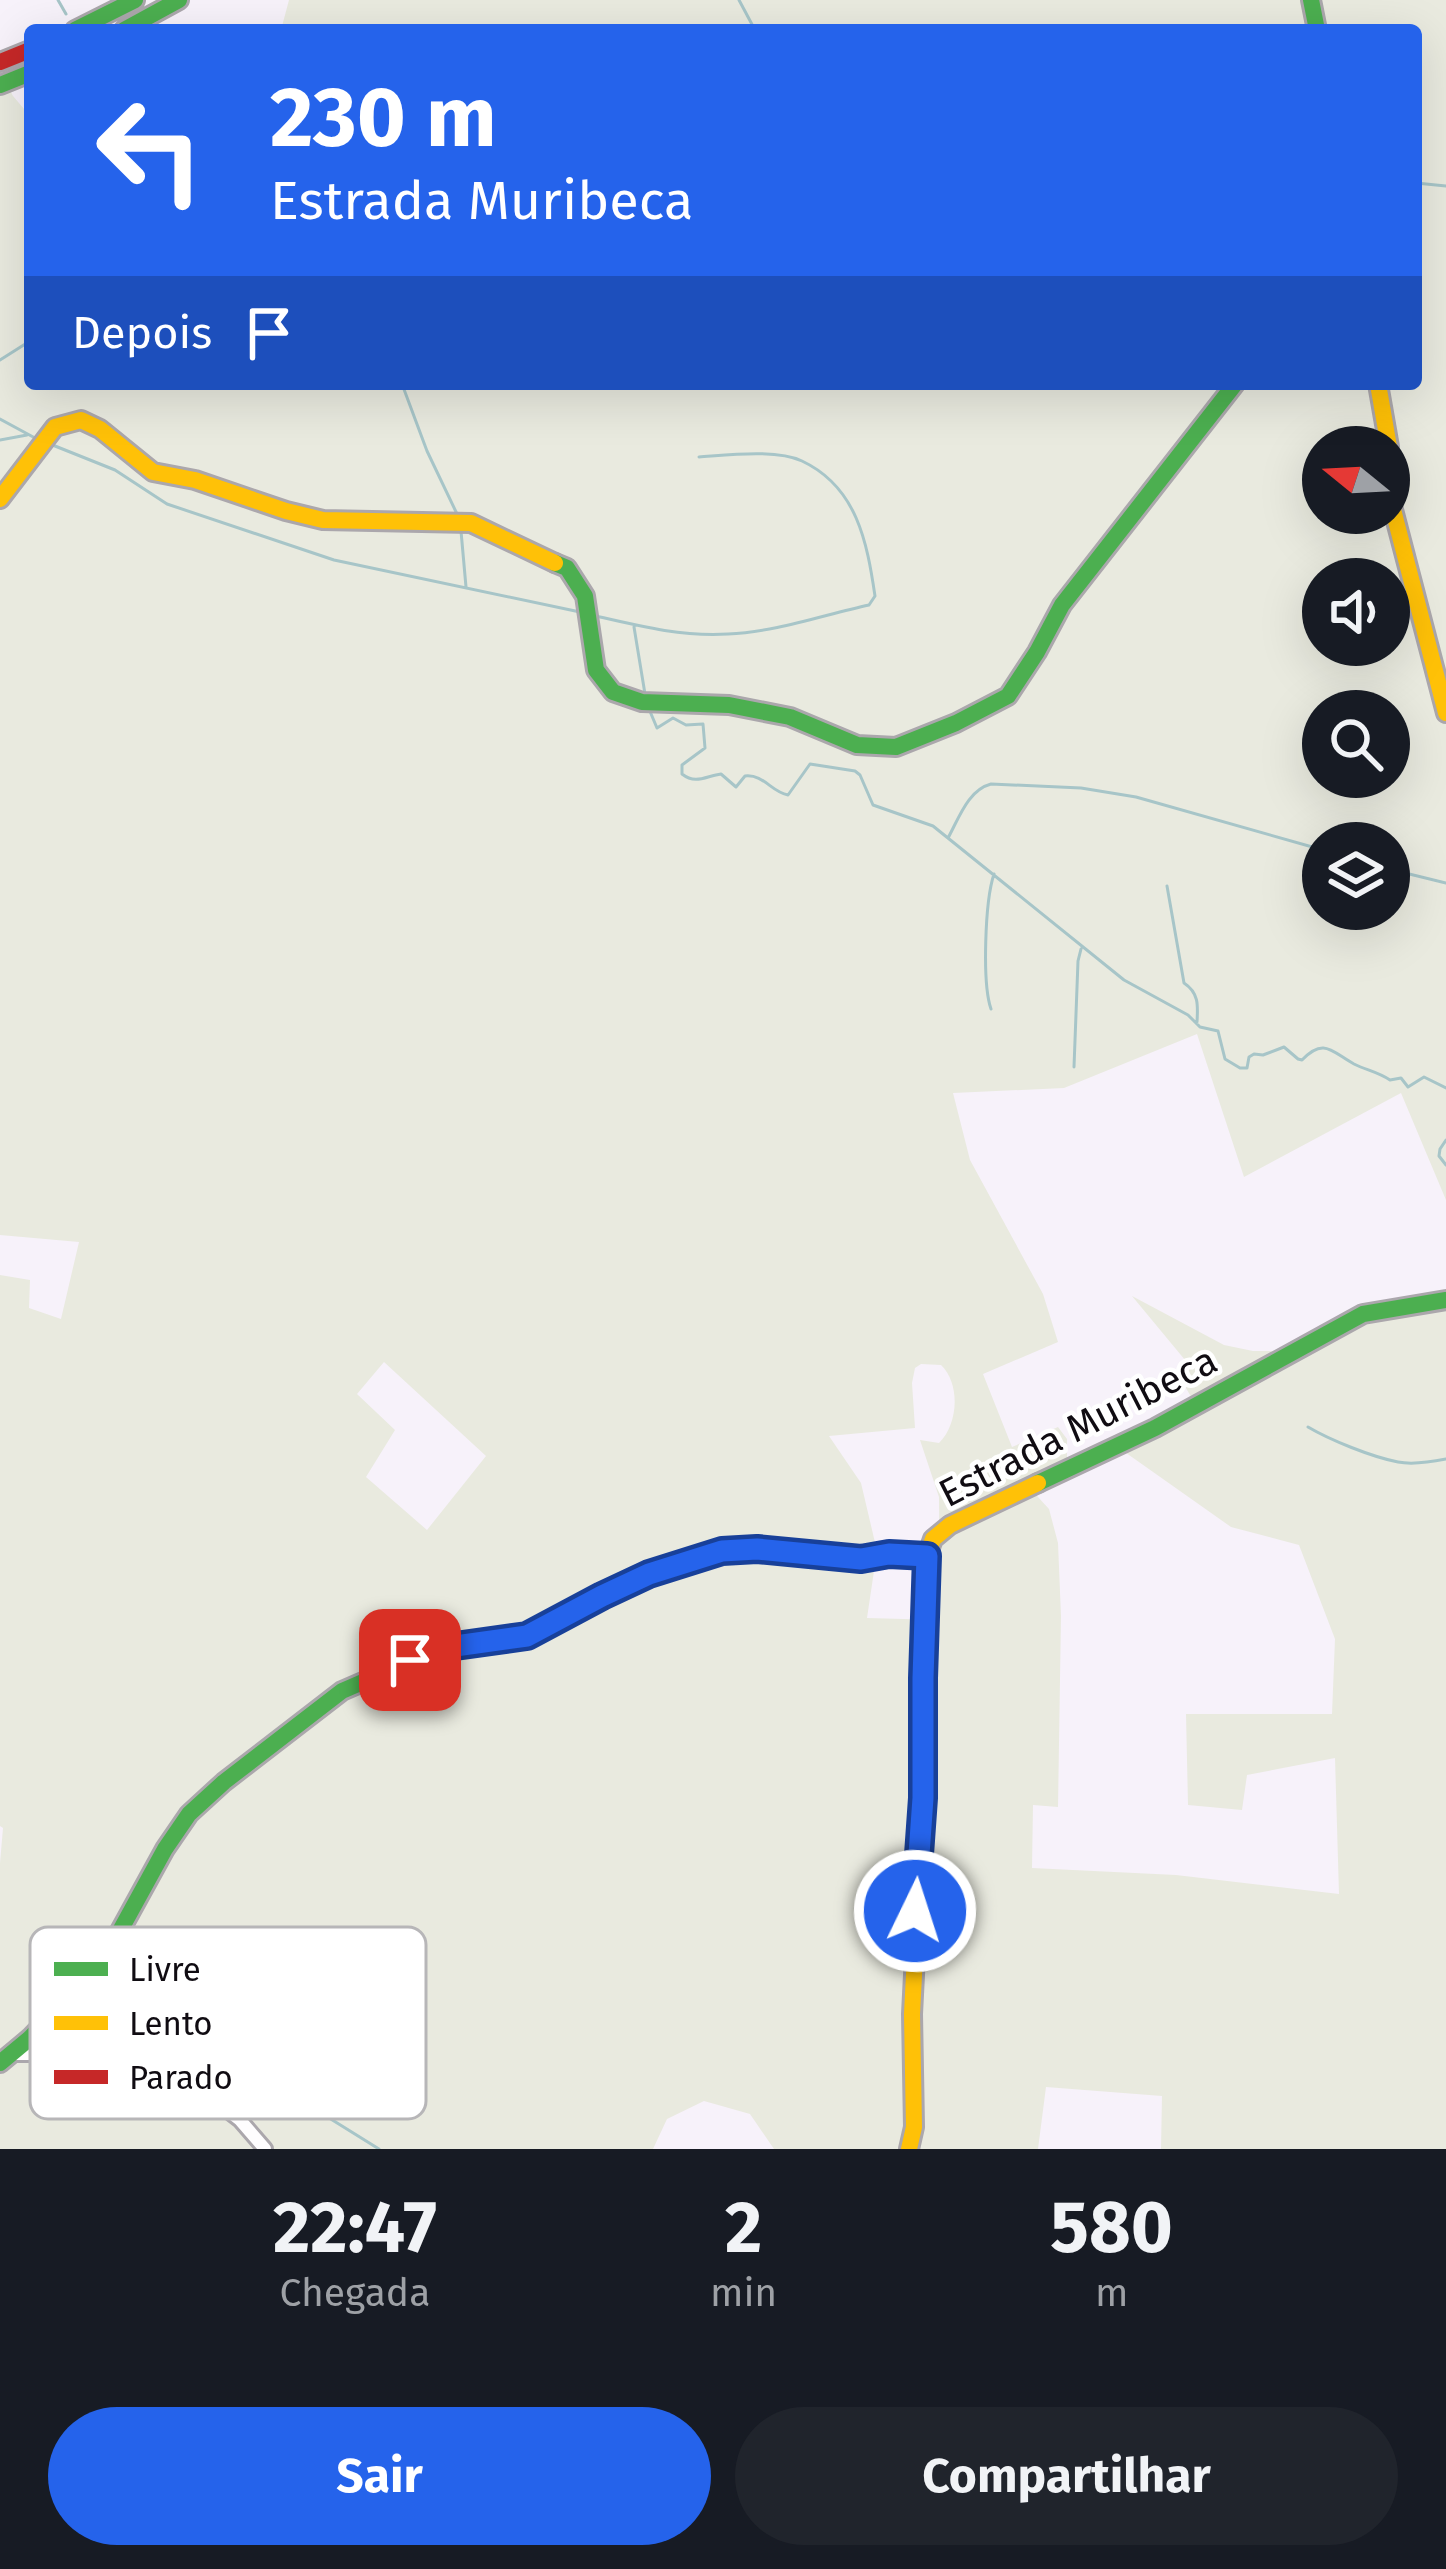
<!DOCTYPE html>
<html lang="pt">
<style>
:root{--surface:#171b24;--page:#20242c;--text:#f1f3f6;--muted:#9ea1a6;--accent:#2563eb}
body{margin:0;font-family:"Fira Sans",sans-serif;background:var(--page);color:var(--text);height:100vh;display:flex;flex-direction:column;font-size:45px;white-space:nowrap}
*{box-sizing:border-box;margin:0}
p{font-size:39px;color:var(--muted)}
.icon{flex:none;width:66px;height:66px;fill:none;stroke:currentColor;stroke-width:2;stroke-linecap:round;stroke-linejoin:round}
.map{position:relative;height:2149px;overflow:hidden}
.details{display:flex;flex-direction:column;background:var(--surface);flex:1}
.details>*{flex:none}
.hud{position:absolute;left:24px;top:24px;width:1398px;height:366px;border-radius:12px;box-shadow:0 12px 48px #0002;background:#2563eb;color:#fff;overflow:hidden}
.needle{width:78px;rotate:288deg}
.buttons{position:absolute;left:1302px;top:426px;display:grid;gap:24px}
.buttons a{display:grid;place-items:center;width:108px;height:108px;border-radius:50%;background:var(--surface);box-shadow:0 12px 48px #0002;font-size:60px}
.pin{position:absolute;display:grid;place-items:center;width:102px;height:102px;color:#fff;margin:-51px;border-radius:24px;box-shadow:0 6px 18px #0006}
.me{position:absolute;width:132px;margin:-66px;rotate:4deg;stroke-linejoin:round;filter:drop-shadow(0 0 9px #0008)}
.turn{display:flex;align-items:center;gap:42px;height:252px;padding:0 48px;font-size:54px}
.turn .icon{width:156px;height:156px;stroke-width:2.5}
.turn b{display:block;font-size:84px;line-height:102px}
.then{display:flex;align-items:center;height:114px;padding:0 48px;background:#0003;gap:24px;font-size:45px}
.eta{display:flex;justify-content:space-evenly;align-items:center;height:204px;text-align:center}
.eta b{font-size:72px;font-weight:700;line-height:84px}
.primary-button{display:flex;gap:24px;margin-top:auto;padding:24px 48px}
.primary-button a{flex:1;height:138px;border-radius:72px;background:var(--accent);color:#fff;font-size:48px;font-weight:700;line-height:138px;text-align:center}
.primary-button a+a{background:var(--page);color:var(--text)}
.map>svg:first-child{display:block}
.green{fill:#e9eadf;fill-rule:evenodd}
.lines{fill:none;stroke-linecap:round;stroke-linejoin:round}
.stream{stroke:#a7c5c8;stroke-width:3}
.street-casing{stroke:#aba7ac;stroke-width:18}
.fast-casing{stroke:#aba7ac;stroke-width:22}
.slow-casing{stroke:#aba7ac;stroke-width:22}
.jam-casing{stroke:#aba7ac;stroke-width:22}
.street{stroke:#fefdfe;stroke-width:12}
.fast{stroke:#4caf50;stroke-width:16}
.slow{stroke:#ffc107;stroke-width:16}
.jam{stroke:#c62828;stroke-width:16}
.route-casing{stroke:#184099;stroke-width:30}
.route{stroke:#2563eb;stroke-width:21}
.labels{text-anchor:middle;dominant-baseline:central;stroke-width:9;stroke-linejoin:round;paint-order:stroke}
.street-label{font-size:39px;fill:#100c12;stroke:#fff}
.key{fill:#fff;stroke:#b7b6b8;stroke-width:3}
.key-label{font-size:33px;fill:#100c12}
</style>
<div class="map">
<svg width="1446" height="2149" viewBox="0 0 1446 2149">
<rect width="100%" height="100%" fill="#f7f2fa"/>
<!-- green -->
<path class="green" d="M 289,0 L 1446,0 L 1446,1200 L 1401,1093 L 1244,1177 L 1197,1034 L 1064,1088 L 953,1093 L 970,1160 L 1043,1294 L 1058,1342 L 983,1374 L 1012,1447 L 1058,1427 L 1067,1439 L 1067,1464 L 1026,1484 L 1049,1509 L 1058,1543 L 1061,1616 L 1058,1807 L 1033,1805 L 1032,1868 L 1176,1875 L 1339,1894 L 1335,1758 L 1247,1775 L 1242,1810 L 1188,1805 L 1186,1714 L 1332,1714 L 1335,1639 L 1299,1545 L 1231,1527 L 1112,1443 L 1196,1405 L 1177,1373 L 1190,1366 L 1132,1296 L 1224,1345 L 1253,1351 L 1281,1351 L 1384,1301 L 1446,1293 L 1446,2149 L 1161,2149 L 1162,2096 L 1046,2087 L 1038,2149 L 774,2149 L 750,2114 L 704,2101 L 667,2119 L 653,2149 L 0,2149 L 0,1863 L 3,1828 L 0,1826 L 0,1275 L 30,1280 L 29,1308 L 61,1319 L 79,1242 L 0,1235 L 0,72 L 13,96 L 30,116 L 30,384 L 1416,384 L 1416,30 L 281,30 ZM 1323,447 L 1389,447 L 1389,513 L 1323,513 ZM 1323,579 L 1389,579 L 1389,645 L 1323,645 ZM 1323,711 L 1389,711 L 1389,777 L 1323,777 ZM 1323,843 L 1389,843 L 1389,909 L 1323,909 ZM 384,1362 L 486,1456 L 427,1530 L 366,1477 L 395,1430 L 357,1394 ZM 921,1364 L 941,1365 C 961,1384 958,1425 939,1443 L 920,1440 L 939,1497 L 940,1620 L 867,1618 L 877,1551 L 861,1483 L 829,1436 L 915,1428 L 912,1383 L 915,1368 Z"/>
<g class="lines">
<!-- stream -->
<path class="stream" d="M 58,0 L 66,14
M 739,0 L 755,30
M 1416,183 L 1446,186
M 0,360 L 30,341
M 402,384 L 427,451 L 458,516
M 0,419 L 35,438
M 0,440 L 27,435
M 50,444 L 115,470 L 167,504 L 334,560 L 580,612
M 461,531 L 466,587
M 596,616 C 639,626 683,637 728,634 C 775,632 823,615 869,605 L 875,596 C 867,542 857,487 802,461 C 776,449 728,455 699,457
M 634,627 L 645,694
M 649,709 L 657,728 L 673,718 L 686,725 L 703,724 L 705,748 L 682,765 L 682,774 C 696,785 706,776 721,774 L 736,787 L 745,776 C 764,774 771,792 788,795 L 810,764 L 855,771 L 860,775 L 873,805 L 933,826 L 1124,980 L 1188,1015 L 1200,1027 L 1218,1031 L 1225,1059 L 1240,1068 L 1247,1068 L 1249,1057 L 1254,1054 L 1263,1055 L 1284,1047 L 1298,1059 L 1302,1060 C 1324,1037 1332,1052 1354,1064 C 1366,1070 1378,1072 1390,1080 L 1401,1078 L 1408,1087 L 1424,1077 L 1446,1088
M 948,838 C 959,818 968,790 991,784 L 1081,788 L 1136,797 L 1323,850
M 1389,869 L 1446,883
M 1167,886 L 1184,983 C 1199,993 1198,1005 1197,1022
M 991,1009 C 982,983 985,901 994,874
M 1074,1067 L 1078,961 L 1081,949
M 1446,1140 L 1440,1149 L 1439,1156 L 1446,1165
M 1308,1427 C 1330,1440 1372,1457 1398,1462 C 1413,1465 1431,1462 1446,1459
M 112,1983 L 379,2149"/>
<defs>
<path id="street" d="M 12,2054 L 89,2054 L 152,2070 L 210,2097 L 240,2120 L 265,2149"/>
<path id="fast" d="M 1311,0 L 1317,30
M 75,30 L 135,0
M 124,30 L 179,0
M 0,85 L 30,73
M 555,563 L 567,568 L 585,596 L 596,670 L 613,692 L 642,702 L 729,705 L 790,717 L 857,745 L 896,747 L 956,723 L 1008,696 L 1037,652 L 1062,605 L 1235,384
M 1038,1483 L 1155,1428 L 1363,1314 L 1446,1300
M 0,2063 L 30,2038 L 104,1960 L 165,1849 L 189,1814 L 224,1782 L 342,1691 L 441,1648 L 527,1636 L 649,1574 L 722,1551 L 757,1549 L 861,1559 L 889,1554 L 927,1556"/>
<path id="slow" d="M 1378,384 L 1389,447
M 1389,453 L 1391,502 L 1446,713
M 0,499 L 55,427 L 81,420 L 100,429 L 153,472 L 195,480 L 286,511 L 323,520 L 471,523 L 555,563
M 909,2149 L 914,2127 L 912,2014 L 923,1798 L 927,1556 L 933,1539 L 950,1525 L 1038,1483"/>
<path id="jam" d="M 0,62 L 30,50"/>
</defs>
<!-- street casing -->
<use href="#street" class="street-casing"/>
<!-- fast casing -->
<use href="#fast" class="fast-casing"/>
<!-- slow casing -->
<use href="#slow" class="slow-casing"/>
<!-- jam casing -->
<use href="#jam" class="jam-casing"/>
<!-- street -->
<use href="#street" class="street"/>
<!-- fast -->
<use href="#fast" class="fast"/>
<!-- slow -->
<use href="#slow" class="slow"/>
<!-- jam -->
<use href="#jam" class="jam"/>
</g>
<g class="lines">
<defs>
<path id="route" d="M 410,1660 L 441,1648 L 527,1636 L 602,1596 L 649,1574 L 722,1551 L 757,1549 L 861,1559 L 889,1554 L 927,1556 L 923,1678 L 923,1798 L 915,1911"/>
</defs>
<!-- route casing -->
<use href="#route" class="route-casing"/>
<!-- route -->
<use href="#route" class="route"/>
</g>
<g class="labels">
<!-- street labels -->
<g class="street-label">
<text transform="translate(1078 1427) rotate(-27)">Estrada Muribeca</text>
</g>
</g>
<!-- legend -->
<rect x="30" y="1927" width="396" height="192" rx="18" class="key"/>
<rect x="54" y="1962" width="54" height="14" fill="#4caf50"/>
<rect x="54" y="2016" width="54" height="14" fill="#ffc107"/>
<rect x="54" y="2070" width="54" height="14" fill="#c62828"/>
<g class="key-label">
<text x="129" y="1981">Livre</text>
<text x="129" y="2035">Lento</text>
<text x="129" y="2089">Parado</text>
</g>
</svg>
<div class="buttons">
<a><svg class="needle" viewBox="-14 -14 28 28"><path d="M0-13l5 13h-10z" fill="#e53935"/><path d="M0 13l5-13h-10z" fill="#9ea1a6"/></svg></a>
<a><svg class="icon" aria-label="sound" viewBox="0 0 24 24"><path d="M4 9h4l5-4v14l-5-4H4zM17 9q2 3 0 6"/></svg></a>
<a><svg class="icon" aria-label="search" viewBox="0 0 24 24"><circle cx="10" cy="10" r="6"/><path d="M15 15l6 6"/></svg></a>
<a><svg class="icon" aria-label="layers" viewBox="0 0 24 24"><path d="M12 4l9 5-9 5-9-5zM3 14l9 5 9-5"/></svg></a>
</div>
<div class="pin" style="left:410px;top:1660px;background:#d93025"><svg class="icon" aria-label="arrive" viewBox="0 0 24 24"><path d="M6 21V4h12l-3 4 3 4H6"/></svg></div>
<svg class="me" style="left:915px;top:1911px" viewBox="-20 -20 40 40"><circle r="17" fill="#2563eb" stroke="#fff" stroke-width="3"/><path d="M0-11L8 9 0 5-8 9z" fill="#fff"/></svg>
<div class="hud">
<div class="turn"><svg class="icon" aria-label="left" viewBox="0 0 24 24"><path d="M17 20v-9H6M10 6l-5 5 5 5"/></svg><div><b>230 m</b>Estrada Muribeca</div></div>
<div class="then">Depois<svg class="icon" aria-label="arrive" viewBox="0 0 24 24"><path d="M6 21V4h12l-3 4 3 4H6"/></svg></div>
</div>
</div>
<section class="details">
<div class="eta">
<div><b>22:47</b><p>Chegada</p></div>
<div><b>2</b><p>min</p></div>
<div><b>580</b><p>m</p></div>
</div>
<div class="primary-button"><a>Sair</a><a>Compartilhar</a></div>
</section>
